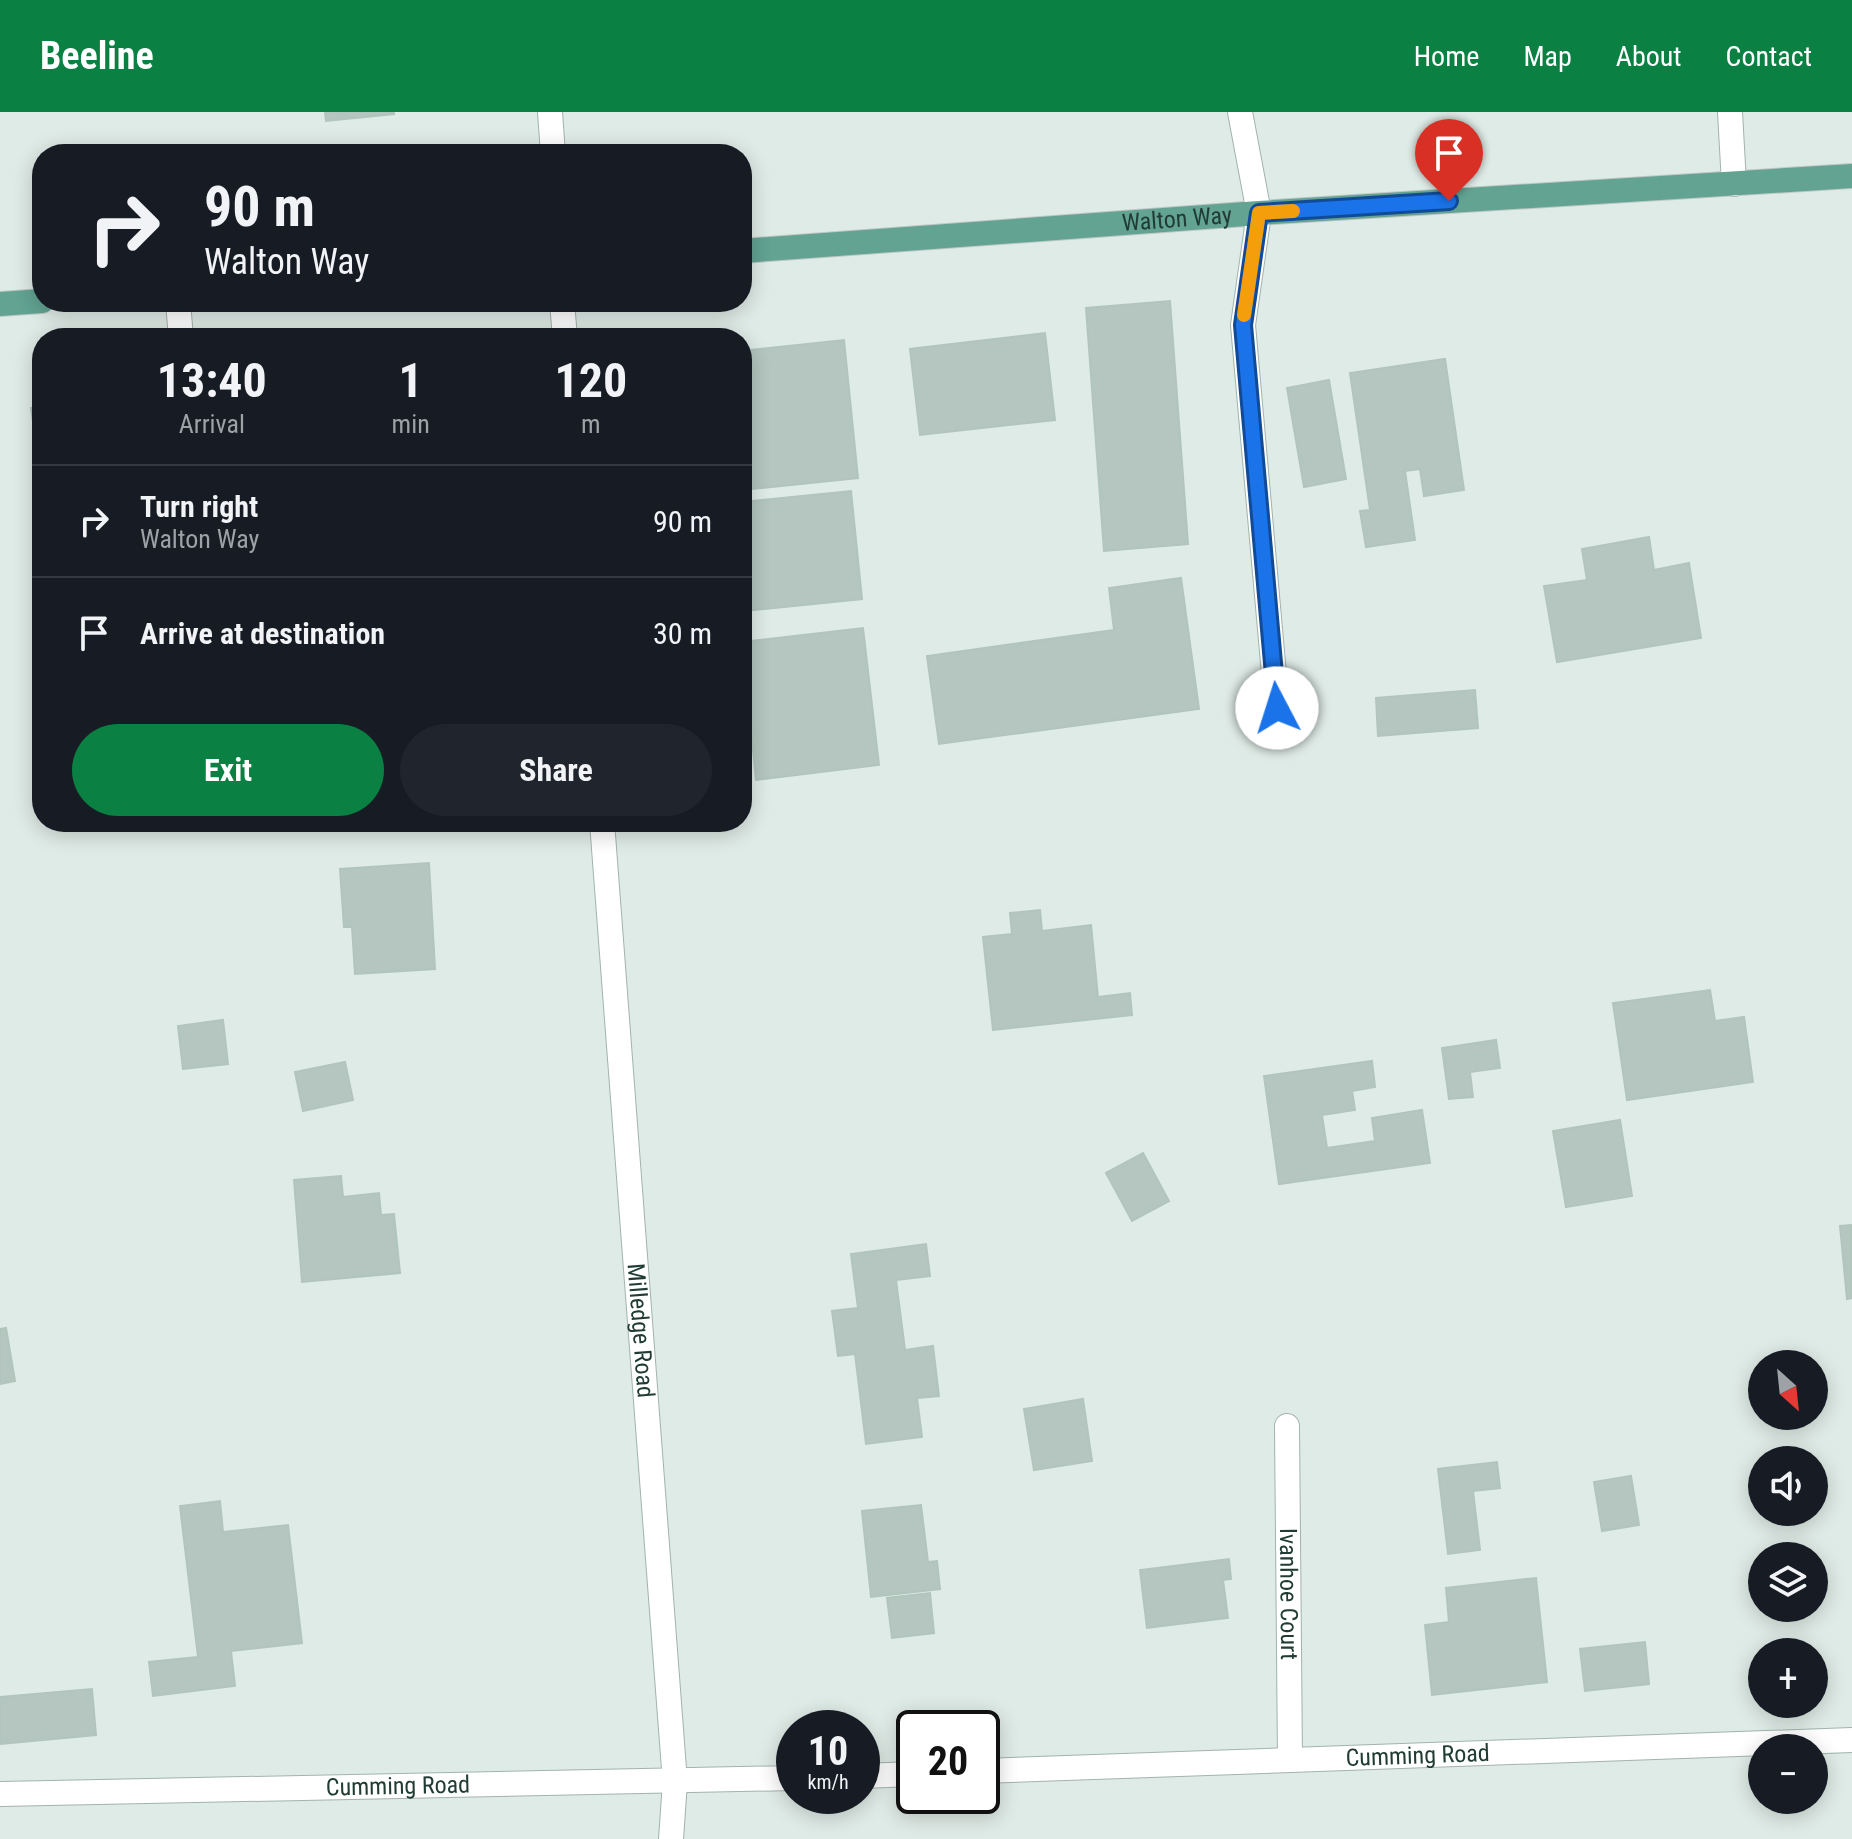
<!DOCTYPE html>
<meta charset="utf-8">
<style>
:root{--surface:#171b24;--page:#20242c;--text:#f1f3f6;--muted:#9ea1a6;--line:#363941;--accent:#0b8043}
body{margin:0;font-family:"Roboto Condensed",sans-serif;background:var(--page);color:var(--text);height:100vh;display:flex;flex-direction:column;font-size:30px;white-space:nowrap}
*{box-sizing:border-box;margin:0}
p{font-size:26px;color:var(--muted)}
.icon{flex:none;width:44px;height:44px;fill:none;stroke:currentColor;stroke-width:2;stroke-linecap:round;stroke-linejoin:round}
.map{position:relative;flex:1;overflow:hidden}
.details{position:absolute;left:32px;top:216px;width:720px;height:504px;display:flex;flex-direction:column;background:var(--surface);border-radius:32px;box-shadow:0 4px 20px #0003}
.details>*{flex:none}
.hud{position:absolute;left:32px;top:32px;width:720px;height:168px;border-radius:32px;box-shadow:0 4px 20px #0003;background:#171b24;color:var(--text);overflow:hidden}
.needle{width:52px;rotate:153deg}
.controls{position:absolute;left:1748px;top:1238px;display:grid;gap:16px}
.controls a{display:grid;place-items:center;width:80px;height:80px;border-radius:50%;background:var(--surface);box-shadow:0 4px 20px #0003;font-size:40px}
.speed{position:absolute;left:776px;top:1598px;display:flex;gap:16px;font-size:40px;font-weight:700;text-align:center}
.speed>*{display:grid;place-content:center;width:104px;height:104px;border-radius:50%;background:var(--surface);box-shadow:0 4px 20px #0003;line-height:1}
.speed small{font-size:20px;font-weight:400}
.speed .limit{border:4px solid #111;border-radius:12px;background:#fff;color:#111}
.pin{position:absolute;display:grid;place-items:center;width:68px;height:68px;color:#fff;margin:-82px -34px;border-radius:50% 50% 50% 0;rotate:-45deg;box-shadow:0 0 8px #0007}
.pin .icon{rotate:45deg}
.me{position:absolute;width:88px;margin:-44px;rotate:355deg;stroke-linejoin:round;filter:drop-shadow(0 0 6px #0008)}
.turn{display:flex;align-items:center;gap:28px;height:168px;padding:0 40px;font-size:36px}
.turn .icon{width:104px;height:104px;stroke-width:2.5}
.turn b{display:block;font-size:56px;line-height:68px}
.eta{display:flex;justify-content:space-evenly;align-items:center;height:136px;text-align:center}
.eta b{font-size:48px;font-weight:700;line-height:56px}
.button{display:flex;gap:16px;margin-top:auto;padding:16px 40px}
.button a{flex:1;height:92px;border-radius:48px;background:var(--accent);color:#fff;font-size:32px;font-weight:700;line-height:92px;text-align:center}
.button a+a{background:var(--page);color:var(--text)}
ul{padding:0;list-style:none}
li{display:flex;align-items:center;gap:24px;height:112px;padding:0 40px;border-top:2px solid var(--line)}
li div{flex:1}
li b{display:block;font-size:30px}
li em{font-style:normal}
header{display:flex;align-items:center;gap:48px;box-sizing:border-box;height:112px;padding:0 40px;background:var(--accent);color:#fff}
header strong{font-size:38px}
nav{display:flex;gap:44px;margin-inline-start:auto;font-size:28px}
.map>svg:first-child{display:block}
.building{fill:#b4c6bf;stroke:#b1c5bd;stroke-width:2}
.lines{fill:none;stroke-linecap:round;stroke-linejoin:round}
.minor-casing{stroke:#a2b3ad;stroke-width:26}
.major-casing{stroke:#c1c8c6;stroke-width:26}
.minor{stroke:#fff;stroke-width:24}
.major{stroke:#62a392;stroke-width:24}
.route-casing{stroke:#114b97;stroke-width:20}
.route{stroke:#1a73e8;stroke-width:14}
.slow{stroke:#f59e0b;stroke-width:14}
.labels{text-anchor:middle;dominant-baseline:central;stroke-width:6;stroke-linejoin:round;paint-order:stroke}
.street-label{font-size:24px;fill:#203c34;stroke:#f0f8f4}
</style>
<header>
<strong>Beeline</strong>
<nav><a>Home</a><a>Map</a><a>About</a><a>Contact</a></nav>
</header>
<div class="map">
<svg width="1852" height="1727" viewBox="0 0 1852 1727">
<rect width="100%" height="100%" fill="#dfebe6"/>
<!-- building -->
<path class="building" d="M 325,0 L 394,0 L 394,2 L 326,9 Z
M 1170,189 L 1188,432 L 1104,439 L 1086,196 Z
M 1045,221 L 1055,308 L 920,323 L 910,237 Z
M 844,228 L 858,366 L 742,378 L 742,239 Z
M 1445,247 L 1464,378 L 1424,384 L 1420,357 L 1405,359 L 1415,428 L 1366,435 L 1360,399 L 1370,398 L 1350,261 Z
M 1329,268 L 1346,367 L 1304,375 L 1287,276 Z
M 42,294 L 42,370 L 31,296 Z
M 851,379 L 862,487 L 745,499 L 742,390 Z
M 1649,425 L 1654,458 L 1689,451 L 1701,526 L 1557,550 L 1544,474 L 1587,468 L 1582,437 Z
M 1181,466 L 1199,597 L 939,632 L 927,544 L 1114,518 L 1109,476 Z
M 863,516 L 879,653 L 756,668 L 742,530 Z
M 1475,578 L 1478,616 L 1378,624 L 1376,586 Z
M 429,751 L 435,857 L 355,862 L 352,815 L 344,815 L 340,757 Z
M 1040,798 L 1042,819 L 1091,813 L 1098,885 L 1130,881 L 1132,903 L 993,918 L 983,825 L 1012,822 L 1010,801 Z
M 1710,878 L 1715,909 L 1744,905 L 1753,970 L 1627,988 L 1613,891 Z
M 223,908 L 228,952 L 183,957 L 178,914 Z
M 1496,928 L 1500,956 L 1470,960 L 1473,985 L 1449,987 L 1442,936 Z
M 1372,949 L 1375,975 L 1352,979 L 1355,998 L 1322,1003 L 1327,1036 L 1375,1029 L 1372,1006 L 1422,998 L 1430,1051 L 1279,1072 L 1264,964 Z
M 345,950 L 353,988 L 303,999 L 295,960 Z
M 1620,1008 L 1632,1084 L 1566,1095 L 1553,1019 Z
M 1143,1041 L 1169,1089 L 1132,1109 L 1106,1061 Z
M 341,1064 L 343,1085 L 379,1081 L 381,1103 L 394,1102 L 400,1161 L 302,1170 L 294,1068 Z
M 1852,1113 L 1852,1186 L 1847,1187 L 1840,1114 Z
M 926,1132 L 930,1164 L 896,1168 L 905,1238 L 933,1234 L 939,1284 L 917,1286 L 922,1325 L 866,1332 L 855,1242 L 838,1244 L 832,1199 L 858,1196 L 851,1142 Z
M 6,1216 L 15,1269 L 0,1272 L 0,1217 Z
M 1083,1287 L 1092,1349 L 1034,1358 L 1024,1297 Z
M 1497,1350 L 1500,1376 L 1473,1379 L 1480,1438 L 1448,1442 L 1438,1357 Z
M 1631,1364 L 1639,1413 L 1602,1419 L 1594,1370 Z
M 220,1389 L 223,1420 L 288,1413 L 302,1531 L 231,1539 L 235,1574 L 153,1584 L 149,1550 L 198,1545 L 180,1394 Z
M 921,1393 L 928,1450 L 937,1449 L 940,1477 L 871,1485 L 862,1399 Z
M 1229,1447 L 1231,1467 L 1223,1468 L 1228,1506 L 1147,1516 L 1140,1458 Z
M 1536,1466 L 1547,1570 L 1432,1583 L 1425,1513 L 1449,1510 L 1446,1476 Z
M 930,1481 L 934,1521 L 892,1526 L 887,1486 Z
M 1645,1530 L 1649,1572 L 1585,1579 L 1580,1537 Z
M 92,1577 L 96,1623 L 0,1632 L 0,1585 Z"/>
<g class="lines">
<defs>
<g id="minor">
<path d="M 550,0 L 553,42"/>
<path d="M 1240,0 L 1259,101 L 1243,213 L 1277,596"/>
<path d="M 1730,0 L 1734,72"/>
<path d="M 178,190 L 181,226"/>
<path d="M 562,190 L 565,226"/>
<path id="s1" d="M 602,710 L 675,1670 L 671,1727"/>
<path id="s2" d="M 1287,1314 L 1290,1648"/>
<path id="s3" d="M 982,1659 L 1852,1628"/>
<path d="M 862,1664 L 914,1662"/>
<path id="s4" d="M 0,1682 L 794,1666"/>
</g>
<g id="major">
<path id="s5" d="M 742,139 L 1259,101 L 1852,64"/>
<path d="M 0,192 L 42,189"/>
</g>
</defs>
<!-- minor casing -->
<use href="#minor" class="minor-casing"/>
<!-- major casing -->
<use href="#major" class="major-casing"/>
<!-- minor -->
<use href="#minor" class="minor"/>
<!-- major -->
<use href="#major" class="major"/>
</g>
<g class="lines">
<defs>
<path id="route" d="M 1277,596 L 1243,213 L 1259,101 L 1449,89"/>
</defs>
<!-- route casing -->
<use href="#route" class="route-casing"/>
<!-- route -->
<use href="#route" class="route"/>
<!-- slow -->
<path class="slow" d="M 1244,203 L 1259,101 L 1293,99"/>
</g>
<g class="labels">
<!-- street labels -->
<g class="street-label">
<text stroke="none"><textPath href="#s5" startOffset="436">Walton Way</textPath></text>
<text stroke="none"><textPath href="#s1" startOffset="510">Milledge Road</textPath></text>
<text stroke="none"><textPath href="#s2" startOffset="168">Ivanhoe Court</textPath></text>
<text stroke="none"><textPath href="#s3" startOffset="436">Cumming Road</textPath></text>
<text stroke="none"><textPath href="#s4" startOffset="398">Cumming Road</textPath></text>
</g>
</g>
</svg>
<div class="controls">
<a><svg class="needle" viewBox="-14 -14 28 28"><path d="M0-13l5 13h-10z" fill="#e53935"/><path d="M0 13l5-13h-10z" fill="#9ea1a6"/></svg></a>
<a><svg class="icon" aria-label="sound" viewBox="0 0 24 24"><path d="M4 9h4l5-4v14l-5-4H4zM17 9q2 3 0 6"/></svg></a>
<a><svg class="icon" aria-label="layers" viewBox="0 0 24 24"><path d="M12 4l9 5-9 5-9-5zM3 14l9 5 9-5"/></svg></a>
<a>+</a>
<a>−</a>
</div>
<div class="speed"><div>10<small>km/h</small></div><div class="limit">20</div></div>
<div class="pin" style="left:1449px;top:89px;background:#d93025"><svg class="icon" aria-label="arrive" viewBox="0 0 24 24"><path d="M6 21V4h12l-3 4 3 4H6"/></svg></div>
<svg class="me" style="left:1277px;top:596px" viewBox="-20 -20 40 40"><circle r="19" fill="#fff"/><path d="M0-13L10 11 0 6-10 11z" fill="#1a73e8"/></svg>
<div class="hud">
<div class="turn"><svg class="icon" aria-label="right" viewBox="0 0 24 24"><path d="M7 20v-9h11M14 6l5 5-5 5"/></svg><div><b>90 m</b>Walton Way</div></div>
</div>
<section class="details">
<div class="eta">
<div><b>13:40</b><p>Arrival</p></div>
<div><b>1</b><p>min</p></div>
<div><b>120</b><p>m</p></div>
</div>
<ul>
<li><svg class="icon" aria-label="right" viewBox="0 0 24 24"><path d="M7 20v-9h11M14 6l5 5-5 5"/></svg><div><b>Turn right</b><p>Walton Way</p></div><em>90 m</em></li>
<li><svg class="icon" aria-label="arrive" viewBox="0 0 24 24"><path d="M6 21V4h12l-3 4 3 4H6"/></svg><div><b>Arrive at destination</b></div><em>30 m</em></li>
</ul>
<div class="button"><a>Exit</a><a>Share</a></div>
</section>
</div>
